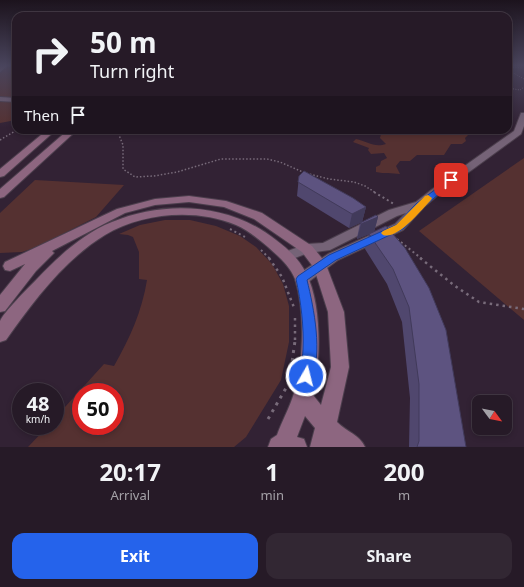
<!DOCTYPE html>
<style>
:root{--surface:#261a27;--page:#322733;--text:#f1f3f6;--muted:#a4a1a7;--line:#423844;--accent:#2563eb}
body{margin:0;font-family:"Noto Sans",sans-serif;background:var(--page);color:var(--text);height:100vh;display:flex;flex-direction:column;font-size:15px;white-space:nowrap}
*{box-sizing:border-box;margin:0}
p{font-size:13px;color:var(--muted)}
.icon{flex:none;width:22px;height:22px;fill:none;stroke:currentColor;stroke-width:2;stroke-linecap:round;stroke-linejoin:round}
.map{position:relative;height:447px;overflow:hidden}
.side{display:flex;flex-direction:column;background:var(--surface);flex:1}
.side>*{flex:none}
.top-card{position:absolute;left:12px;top:12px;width:500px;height:122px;border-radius:12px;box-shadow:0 2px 6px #0003,0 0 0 1px var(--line);background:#261a27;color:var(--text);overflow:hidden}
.needle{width:26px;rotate:122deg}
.fabs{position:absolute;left:472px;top:395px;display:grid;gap:8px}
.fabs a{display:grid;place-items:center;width:40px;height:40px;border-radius:8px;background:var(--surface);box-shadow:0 2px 6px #0003,0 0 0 1px var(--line);font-size:20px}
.speed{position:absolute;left:12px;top:383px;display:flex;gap:8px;font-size:20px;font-weight:700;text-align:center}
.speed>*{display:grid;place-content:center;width:52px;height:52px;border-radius:50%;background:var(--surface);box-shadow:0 2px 6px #0003,0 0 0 1px var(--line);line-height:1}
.speed small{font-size:10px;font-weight:400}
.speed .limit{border:6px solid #d22;background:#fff;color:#111}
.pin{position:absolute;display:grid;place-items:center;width:34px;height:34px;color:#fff;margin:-17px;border-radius:8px;box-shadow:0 2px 6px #0006}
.me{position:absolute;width:44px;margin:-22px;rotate:8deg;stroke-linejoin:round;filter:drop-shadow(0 0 3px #0008)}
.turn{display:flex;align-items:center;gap:14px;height:84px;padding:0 12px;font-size:18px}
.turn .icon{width:52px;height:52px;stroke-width:2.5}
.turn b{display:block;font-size:28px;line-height:34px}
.then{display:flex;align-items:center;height:38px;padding:0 12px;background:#0003;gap:8px;font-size:15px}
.eta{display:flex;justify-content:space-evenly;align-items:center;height:68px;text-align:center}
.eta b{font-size:24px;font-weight:700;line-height:28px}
.action{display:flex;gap:8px;margin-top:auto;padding:8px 12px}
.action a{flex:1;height:46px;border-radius:12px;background:var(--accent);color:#fff;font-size:16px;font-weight:700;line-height:46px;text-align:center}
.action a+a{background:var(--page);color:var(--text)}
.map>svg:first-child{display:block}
.green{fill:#553131;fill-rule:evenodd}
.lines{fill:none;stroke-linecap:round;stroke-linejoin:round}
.minor-casing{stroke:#4b3e4c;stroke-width:2}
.tertiary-casing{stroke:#4b3e4c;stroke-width:2}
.secondary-casing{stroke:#4b3e4c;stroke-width:2}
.path-far4{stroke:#786b7a;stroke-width:1;stroke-dasharray:1 1.5;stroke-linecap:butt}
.path-far3{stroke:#786b7a;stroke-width:1.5;stroke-dasharray:1.5 2;stroke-linecap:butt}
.path-far2{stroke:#786b7a;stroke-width:2;stroke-dasharray:2 3;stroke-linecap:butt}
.path-far1{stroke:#786b7a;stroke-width:2.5;stroke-dasharray:2.5 4;stroke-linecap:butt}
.path{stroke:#786b7a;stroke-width:3;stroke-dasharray:3 5;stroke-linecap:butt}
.minor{fill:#756377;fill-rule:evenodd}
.tertiary{fill:#756377;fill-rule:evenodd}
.secondary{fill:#8d6680;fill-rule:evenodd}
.wall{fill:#50476e}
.shaded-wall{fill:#413a5a}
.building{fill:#5d5380;stroke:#413a5a}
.route{fill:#2563eb;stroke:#184099}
.slow{fill:#f59e0b}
</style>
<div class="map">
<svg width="524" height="447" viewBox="0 0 524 447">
<rect width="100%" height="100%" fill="#322234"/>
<!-- green -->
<path class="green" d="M 0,65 L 16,65 L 16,120 L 0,123 Z
M 391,130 L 469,130 L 470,133 L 465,138 L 466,141 L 462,144 L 451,144 L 444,155 L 417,155 L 410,161 L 400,161 L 396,166 L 400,174 C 392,173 384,174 376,172 L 376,167 L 380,165 L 381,161 L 387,158 L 384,153 L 371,154 L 368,150 L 369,148 L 353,142 L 356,139 C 367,141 374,148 386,144 L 380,138 L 381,134 Z
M 524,158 L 524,320 L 419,231 Z
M 35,180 L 124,185 L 96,217 L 37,247 L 22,252 L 0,253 L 0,213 Z
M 165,220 L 190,220 L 216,226 L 240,236 L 256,247 L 272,264 L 283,284 L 289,306 L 289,342 L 281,380 L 246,437 L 234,447 L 28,447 L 48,426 L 55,426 L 55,418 L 104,364 L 114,366 C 130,338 142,311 147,280 L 139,279 L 139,252 L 133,237 L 128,235 L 119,234 L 140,225 ZM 81,392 L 115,392 L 115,426 L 81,426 Z"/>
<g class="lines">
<defs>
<path id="minor" d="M 2,65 L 8,65 L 0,72 L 0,67 Z
M 0,97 L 16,98 L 16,102 L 0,101 Z"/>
<path id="tertiary" d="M 521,113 L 524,113 L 524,126 L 521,134 L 443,191 L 424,207 L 403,230 L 338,260 L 307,283 L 302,285 L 297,283 L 295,279 L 297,275 L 328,254 L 395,224 L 406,213 L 397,216 L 330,250 L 308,253 L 287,261 L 282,259 L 280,256 L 282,253 L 307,244 L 323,243 L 389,210 L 416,202 L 435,187 L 514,131 Z"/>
<path id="secondary" d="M 47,130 L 56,130 L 4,176 L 0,177 L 0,169 Z
M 68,130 L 77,130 L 4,197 L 0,198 L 0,189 Z
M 189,196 L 226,201 L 262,213 L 312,246 L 325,262 L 344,312 L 349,367 L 337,422 C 347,432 360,435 365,447 L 310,447 L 315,428 L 305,416 L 297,437 L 304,439 L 307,447 L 268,447 L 271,439 L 277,435 C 282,421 290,407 294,393 C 304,361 305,311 295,279 C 290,266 278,256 268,247 C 258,239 248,230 236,225 C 195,208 142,213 105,235 C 64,260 33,302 6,340 L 0,342 C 0,337 0,327 0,321 C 4,312 28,288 36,280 C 58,257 82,234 112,222 C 165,200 230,203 276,240 C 288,249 299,259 306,273 C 322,304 321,362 313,395 L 321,405 L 331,367 L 328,312 L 314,268 L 302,252 L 254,219 L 224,207 L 189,202 L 155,205 L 125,213 L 52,251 L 54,253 L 36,271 L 5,311 L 0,312 L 0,295 L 25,264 L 10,271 L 5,270 L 3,266 L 5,262 L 117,209 L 155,199 Z"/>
</defs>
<!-- minor casing -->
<use href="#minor" class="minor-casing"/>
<!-- tertiary casing -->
<use href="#tertiary" class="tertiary-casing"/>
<!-- secondary casing -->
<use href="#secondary" class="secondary-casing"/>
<!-- path-far4 -->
<path class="path-far4" d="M 508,67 L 523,68
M 508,70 L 524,79
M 508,88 L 520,90 L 524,87
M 508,90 L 513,90"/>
<!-- path-far3 -->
<path class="path-far3" d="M 117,130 L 123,145 L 123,169 L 135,177 L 154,176 L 177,172 L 221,159 L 267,159 L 280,162 L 305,173 L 329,179 L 354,182 L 365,186 L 376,193
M 0,140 L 17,130"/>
<!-- path-far2 -->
<path class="path-far2" d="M 374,192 L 394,204
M 230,229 L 247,238
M 397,239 L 422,259
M 261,250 L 270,259"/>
<!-- path-far1 -->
<path class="path-far1" d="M 269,258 L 282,277 L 295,310
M 420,258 L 455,286 L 479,302 L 524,309
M 295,318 L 295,342"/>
<!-- path -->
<path class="path" d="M 268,419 L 289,383 L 295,341"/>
<!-- minor -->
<use href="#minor" class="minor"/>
<!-- tertiary -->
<use href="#tertiary" class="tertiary"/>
<!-- secondary -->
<use href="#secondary" class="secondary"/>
</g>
<!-- wall -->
<path class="wall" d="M 299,176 L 366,207 L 362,222 L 349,228 L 297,196 Z
M 378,217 L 374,232 L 357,239 L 357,238 L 360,223 Z
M 386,226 L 466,447 L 409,447 L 410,398 L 402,322 L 387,284 L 365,249 L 369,234 Z"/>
<!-- shaded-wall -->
<path class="shaded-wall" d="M 366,207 L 362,222 L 349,228 L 352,214 Z
M 378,217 L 374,232 L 357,239 L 361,224 Z"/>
<!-- building -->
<path class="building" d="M 304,171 L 353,198 L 366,207 L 352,214 L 298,182 L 299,176 Z
M 376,215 L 378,217 L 361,224 L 360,223 Z
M 386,226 L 405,248 L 429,288 L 446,330 L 466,447 L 417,447 L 419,441 L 419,384 L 409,307 L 393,269 L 369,234 Z"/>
<!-- sky -->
<linearGradient id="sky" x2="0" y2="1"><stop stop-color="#1c131d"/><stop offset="0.51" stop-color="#49445c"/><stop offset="1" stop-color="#49445c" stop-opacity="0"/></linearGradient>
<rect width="524" height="128" fill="url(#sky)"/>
<!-- route -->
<path class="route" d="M 451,178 L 454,179 L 454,182 L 423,207 L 403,229 L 336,260 L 307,280 C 314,309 323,353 311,381 L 306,383 L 301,381 C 297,371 303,360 303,350 C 304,326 301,302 296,279 L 298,276 L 329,255 L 396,225 L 417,203 Z"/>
<!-- slow -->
<path class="slow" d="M 428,195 L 432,198 L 431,200 C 421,210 398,240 383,235 L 381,233 L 383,231 L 396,225 L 425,196 Z"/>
</svg>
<div class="fabs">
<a><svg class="needle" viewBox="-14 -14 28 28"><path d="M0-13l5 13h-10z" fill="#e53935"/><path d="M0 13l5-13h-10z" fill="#a4a1a7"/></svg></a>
</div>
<div class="speed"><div>48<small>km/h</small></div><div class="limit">50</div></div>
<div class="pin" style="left:451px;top:180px;background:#d93025"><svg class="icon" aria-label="arrive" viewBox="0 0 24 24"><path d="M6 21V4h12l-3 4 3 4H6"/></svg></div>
<svg class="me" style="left:306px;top:376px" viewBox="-20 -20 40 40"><circle r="17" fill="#2563eb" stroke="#fff" stroke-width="3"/><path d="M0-11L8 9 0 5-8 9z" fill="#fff"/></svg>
<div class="top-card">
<div class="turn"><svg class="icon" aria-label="right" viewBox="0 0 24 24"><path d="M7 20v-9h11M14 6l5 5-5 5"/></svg><div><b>50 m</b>Turn right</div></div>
<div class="then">Then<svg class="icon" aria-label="arrive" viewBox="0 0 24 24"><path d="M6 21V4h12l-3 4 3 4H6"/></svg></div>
</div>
</div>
<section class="side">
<div class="eta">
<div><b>20:17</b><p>Arrival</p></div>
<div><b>1</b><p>min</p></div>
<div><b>200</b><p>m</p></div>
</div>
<div class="action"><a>Exit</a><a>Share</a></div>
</section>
